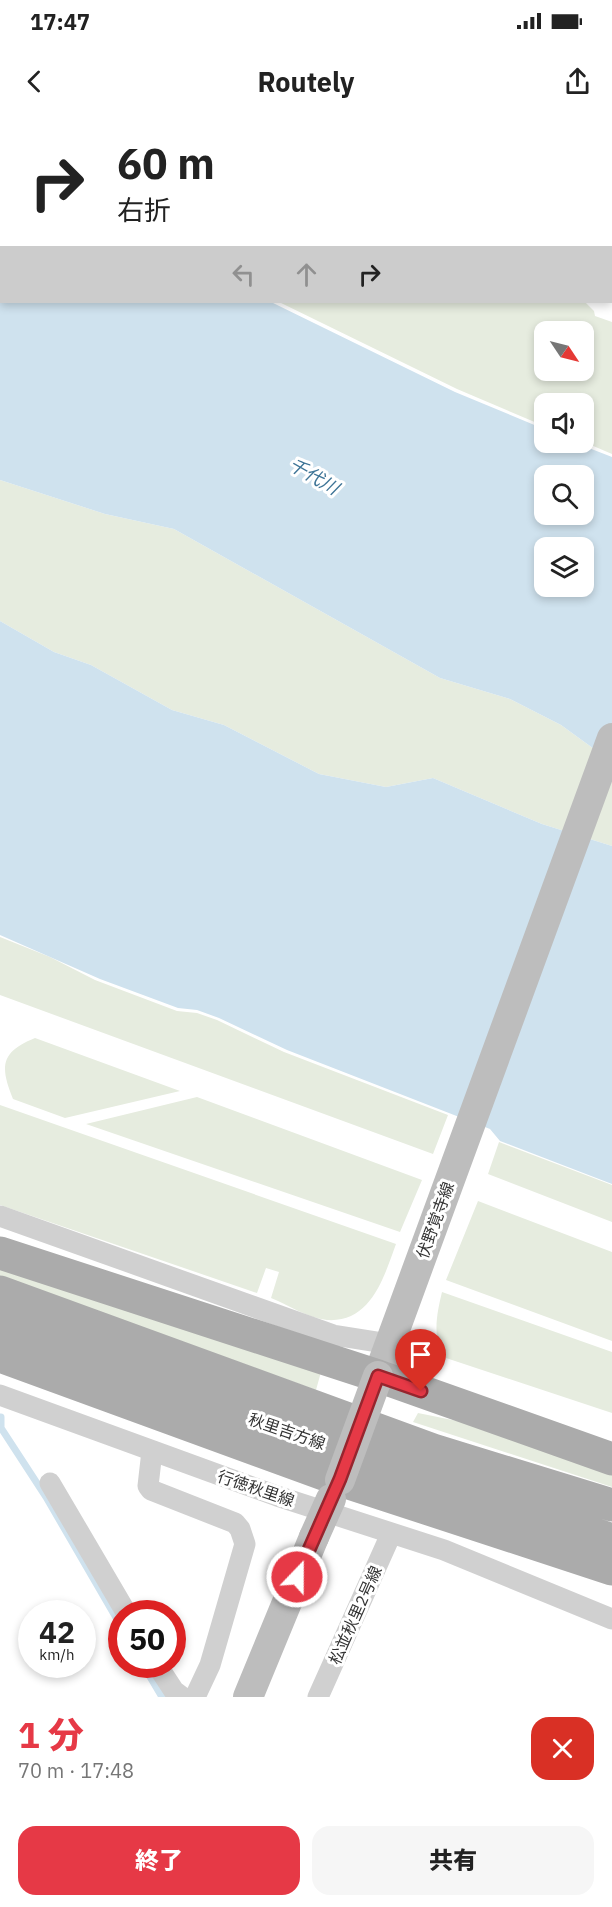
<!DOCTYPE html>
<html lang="ja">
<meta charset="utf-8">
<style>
:root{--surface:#fff;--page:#f6f6f6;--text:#222;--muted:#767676;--accent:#e63946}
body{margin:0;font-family:"IBM Plex Sans","Noto Sans JP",sans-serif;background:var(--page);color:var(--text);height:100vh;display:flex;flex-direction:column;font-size:22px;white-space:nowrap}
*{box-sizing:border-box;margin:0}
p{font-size:20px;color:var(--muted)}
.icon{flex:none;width:33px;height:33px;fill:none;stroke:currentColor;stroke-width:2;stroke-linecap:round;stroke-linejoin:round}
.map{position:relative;height:1577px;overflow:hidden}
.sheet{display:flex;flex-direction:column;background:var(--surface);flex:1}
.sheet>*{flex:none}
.top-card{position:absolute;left:0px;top:0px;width:612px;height:183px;box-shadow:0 3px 9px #0003;background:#fff;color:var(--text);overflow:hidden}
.needle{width:39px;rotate:125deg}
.fabs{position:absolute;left:534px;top:201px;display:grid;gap:12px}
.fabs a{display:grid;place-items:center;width:60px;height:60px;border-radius:12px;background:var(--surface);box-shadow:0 3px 9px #0003;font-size:30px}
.speed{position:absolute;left:18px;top:1480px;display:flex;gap:12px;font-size:30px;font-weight:700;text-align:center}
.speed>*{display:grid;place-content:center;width:78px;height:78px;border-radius:50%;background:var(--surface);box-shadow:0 3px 9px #0003;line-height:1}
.speed small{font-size:15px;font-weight:400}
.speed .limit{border:9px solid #d22;background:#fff;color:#111}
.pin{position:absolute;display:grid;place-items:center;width:51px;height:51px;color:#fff;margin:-62px -26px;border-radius:50% 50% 50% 0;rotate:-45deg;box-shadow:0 0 6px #0007}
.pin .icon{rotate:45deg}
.me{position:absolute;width:66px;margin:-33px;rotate:22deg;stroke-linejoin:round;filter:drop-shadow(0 0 4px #0008)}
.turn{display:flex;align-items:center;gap:21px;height:126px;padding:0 18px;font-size:27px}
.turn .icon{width:78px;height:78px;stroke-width:2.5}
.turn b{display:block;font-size:42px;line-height:51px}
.lanes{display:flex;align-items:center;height:57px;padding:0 18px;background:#0003;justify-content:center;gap:30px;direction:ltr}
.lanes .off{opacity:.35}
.round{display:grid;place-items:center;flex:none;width:63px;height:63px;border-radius:18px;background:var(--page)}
.summary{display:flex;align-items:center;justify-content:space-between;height:102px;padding:0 18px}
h1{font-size:36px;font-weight:800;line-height:45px;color:var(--accent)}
.cta{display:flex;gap:12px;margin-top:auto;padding:12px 18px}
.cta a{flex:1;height:69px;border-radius:18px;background:var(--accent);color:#fff;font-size:24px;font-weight:800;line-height:69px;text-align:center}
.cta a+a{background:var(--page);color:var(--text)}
.status{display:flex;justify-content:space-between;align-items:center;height:42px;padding:0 30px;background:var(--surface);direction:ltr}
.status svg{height:16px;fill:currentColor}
header{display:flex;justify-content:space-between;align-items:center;height:78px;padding:0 18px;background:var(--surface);font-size:27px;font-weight:800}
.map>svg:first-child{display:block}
.green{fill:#e6ecdf;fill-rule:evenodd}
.water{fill:#cfe2ee;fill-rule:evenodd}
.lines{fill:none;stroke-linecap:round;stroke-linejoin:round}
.stream{stroke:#cfe2ee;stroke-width:7}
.street{stroke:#d0d0d0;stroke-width:21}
.secondary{stroke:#bdbdbd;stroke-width:30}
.primary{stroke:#ababab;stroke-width:33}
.secondary-bridge{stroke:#bdbdbd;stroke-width:30}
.route-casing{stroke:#96252e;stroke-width:15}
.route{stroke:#e63946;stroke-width:10}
.labels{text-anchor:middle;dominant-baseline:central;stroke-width:6;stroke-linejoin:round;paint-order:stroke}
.street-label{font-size:16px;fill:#333;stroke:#fff}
.water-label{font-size:18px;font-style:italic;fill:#3f7597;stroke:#fff}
</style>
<div class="status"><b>17:47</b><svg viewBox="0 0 49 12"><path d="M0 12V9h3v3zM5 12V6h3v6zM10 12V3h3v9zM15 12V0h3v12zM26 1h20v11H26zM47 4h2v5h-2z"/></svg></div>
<header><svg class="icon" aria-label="back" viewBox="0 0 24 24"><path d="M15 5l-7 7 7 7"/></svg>Routely<svg class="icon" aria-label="share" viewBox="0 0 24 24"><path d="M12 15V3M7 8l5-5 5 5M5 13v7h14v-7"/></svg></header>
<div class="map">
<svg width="612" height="1577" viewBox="0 0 612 1577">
<rect width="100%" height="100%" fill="#fff"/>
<!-- green -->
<path class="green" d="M 0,0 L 318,0 L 322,1 L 2,2 L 1,12 Z
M 279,182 L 585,182 L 594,191 L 595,196 L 612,202 L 612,334 L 584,322 L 584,284 L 544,284 L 544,306 L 457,269 ZM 544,212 L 584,212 L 584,250 L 544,250 Z
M 0,360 L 105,394 L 174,409 L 440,558 L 510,579 L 561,605 L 612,642 L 612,726 L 542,704 L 433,658 L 386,667 L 319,654 L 224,605 L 172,590 L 91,545 L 54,532 L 0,501 Z
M 0,817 L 50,837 L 95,860 L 177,891 L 197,893 L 217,900 L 284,932 L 448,995 L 433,1034 L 0,875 Z
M 35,918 L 180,971 L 65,998 L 13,979 C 0,947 0,932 35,918 Z
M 197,977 L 422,1060 L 400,1112 L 86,1004 Z
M 0,985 L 396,1124 C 384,1157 371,1203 327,1200 C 308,1198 288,1185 271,1178 L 279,1152 L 266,1148 L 257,1173 L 0,1085 Z
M 499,1022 L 612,1065 L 612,1102 L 488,1054 Z
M 478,1081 L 612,1132 L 612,1221 L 446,1160 Z
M 0,1148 L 321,1252 L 316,1270 L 0,1156 Z
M 442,1172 L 612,1232 L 612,1293 L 446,1238 C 431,1220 437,1193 442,1172 Z
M 418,1293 L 477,1305 L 612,1352 L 612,1367 L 413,1302 Z"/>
<!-- water -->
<path class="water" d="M 0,17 L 2,182 L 271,182 L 455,272 L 544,309 L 544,322 L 576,323 L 612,337 L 612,642 L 561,605 L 510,579 L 440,558 L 174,409 L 105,394 L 0,360 ZM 544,356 L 584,356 L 584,394 L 544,394 ZM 544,428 L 584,428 L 584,466 L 544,466 Z
M 0,501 L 54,532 L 91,545 L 172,590 L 224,605 L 319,654 L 386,667 L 433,658 L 542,704 L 612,726 L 612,1064 L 500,1021 L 490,1009 L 287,930 L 219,898 L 197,890 L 178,888 L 100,859 L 0,815 Z"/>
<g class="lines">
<!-- stream -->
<path class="stream" d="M 1,1297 L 1,1308 L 46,1377 L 122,1508
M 143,1545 L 162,1577"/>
<!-- street -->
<path class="street" d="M 0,1096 L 333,1215 L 390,1224
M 0,1275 L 277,1376 L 444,1430 L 612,1499
M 152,1331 L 148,1366 L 151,1370 L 235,1403 L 240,1409 L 245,1424 L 210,1545 L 195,1577
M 50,1363 L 127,1494
M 157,1545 L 174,1571 L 182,1577
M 318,1577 L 391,1414"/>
<!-- secondary -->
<path class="secondary" d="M 378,1256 L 612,618
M 248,1577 L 314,1417"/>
<!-- primary -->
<path class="primary" d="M 344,0 L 347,2
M 610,97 L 612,97
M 0,1133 L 378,1256 L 612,1339
M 0,1172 L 433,1330 L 612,1385
M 0,1206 C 202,1283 406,1352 612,1420
M 0,1236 L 340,1360 L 612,1449"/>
<!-- secondary-bridge -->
<path class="secondary-bridge" d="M 340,1360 L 378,1256
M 314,1417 L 331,1379"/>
</g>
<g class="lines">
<defs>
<path id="route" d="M 297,1457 L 340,1359 L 378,1256 L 421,1271"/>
</defs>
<!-- route casing -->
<use href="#route" class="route-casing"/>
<!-- route -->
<use href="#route" class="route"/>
</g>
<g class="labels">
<!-- street labels -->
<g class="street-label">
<text transform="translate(435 1100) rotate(-70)">伏野覚寺線</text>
<text transform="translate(287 1311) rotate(19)">秋里吉方線</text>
<text transform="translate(256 1368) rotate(19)">行徳秋里線</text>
<text transform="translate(355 1495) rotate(-66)">松並秋里2号線</text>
</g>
<!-- water labels -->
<g class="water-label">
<text transform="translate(314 356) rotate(30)">千代川</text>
</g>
</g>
</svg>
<div class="fabs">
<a><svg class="needle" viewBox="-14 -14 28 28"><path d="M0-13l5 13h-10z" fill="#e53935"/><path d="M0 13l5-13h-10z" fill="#767676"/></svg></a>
<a><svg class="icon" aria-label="sound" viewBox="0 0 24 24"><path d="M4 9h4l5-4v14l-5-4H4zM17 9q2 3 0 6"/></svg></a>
<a><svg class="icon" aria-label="search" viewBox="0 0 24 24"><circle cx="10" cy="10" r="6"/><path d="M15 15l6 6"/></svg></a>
<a><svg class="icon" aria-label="layers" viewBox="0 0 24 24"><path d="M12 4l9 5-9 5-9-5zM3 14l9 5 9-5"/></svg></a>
</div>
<div class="speed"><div>42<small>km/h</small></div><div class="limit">50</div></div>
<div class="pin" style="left:421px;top:1271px;background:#d93025"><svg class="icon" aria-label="arrive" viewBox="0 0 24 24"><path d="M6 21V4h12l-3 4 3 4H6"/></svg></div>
<svg class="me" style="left:297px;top:1457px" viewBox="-20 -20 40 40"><circle r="17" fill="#e63946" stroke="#fff" stroke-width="3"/><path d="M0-11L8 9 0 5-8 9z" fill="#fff"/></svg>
<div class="top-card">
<div class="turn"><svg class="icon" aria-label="right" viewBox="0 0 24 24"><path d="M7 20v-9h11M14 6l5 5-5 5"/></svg><div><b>60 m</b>右折</div></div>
<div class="lanes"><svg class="icon off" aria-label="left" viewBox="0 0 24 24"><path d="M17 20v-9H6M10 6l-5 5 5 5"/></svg><svg class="icon off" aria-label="ahead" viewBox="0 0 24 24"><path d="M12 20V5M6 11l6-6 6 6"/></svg><svg class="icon" aria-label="right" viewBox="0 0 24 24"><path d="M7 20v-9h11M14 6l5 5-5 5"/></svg></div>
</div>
</div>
<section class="sheet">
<div class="summary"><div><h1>1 分</h1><p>70 m · 17:48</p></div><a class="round" style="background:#d93025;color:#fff"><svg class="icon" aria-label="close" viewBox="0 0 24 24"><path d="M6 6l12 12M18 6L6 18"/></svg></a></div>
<div class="cta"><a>終了</a><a>共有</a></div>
</section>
